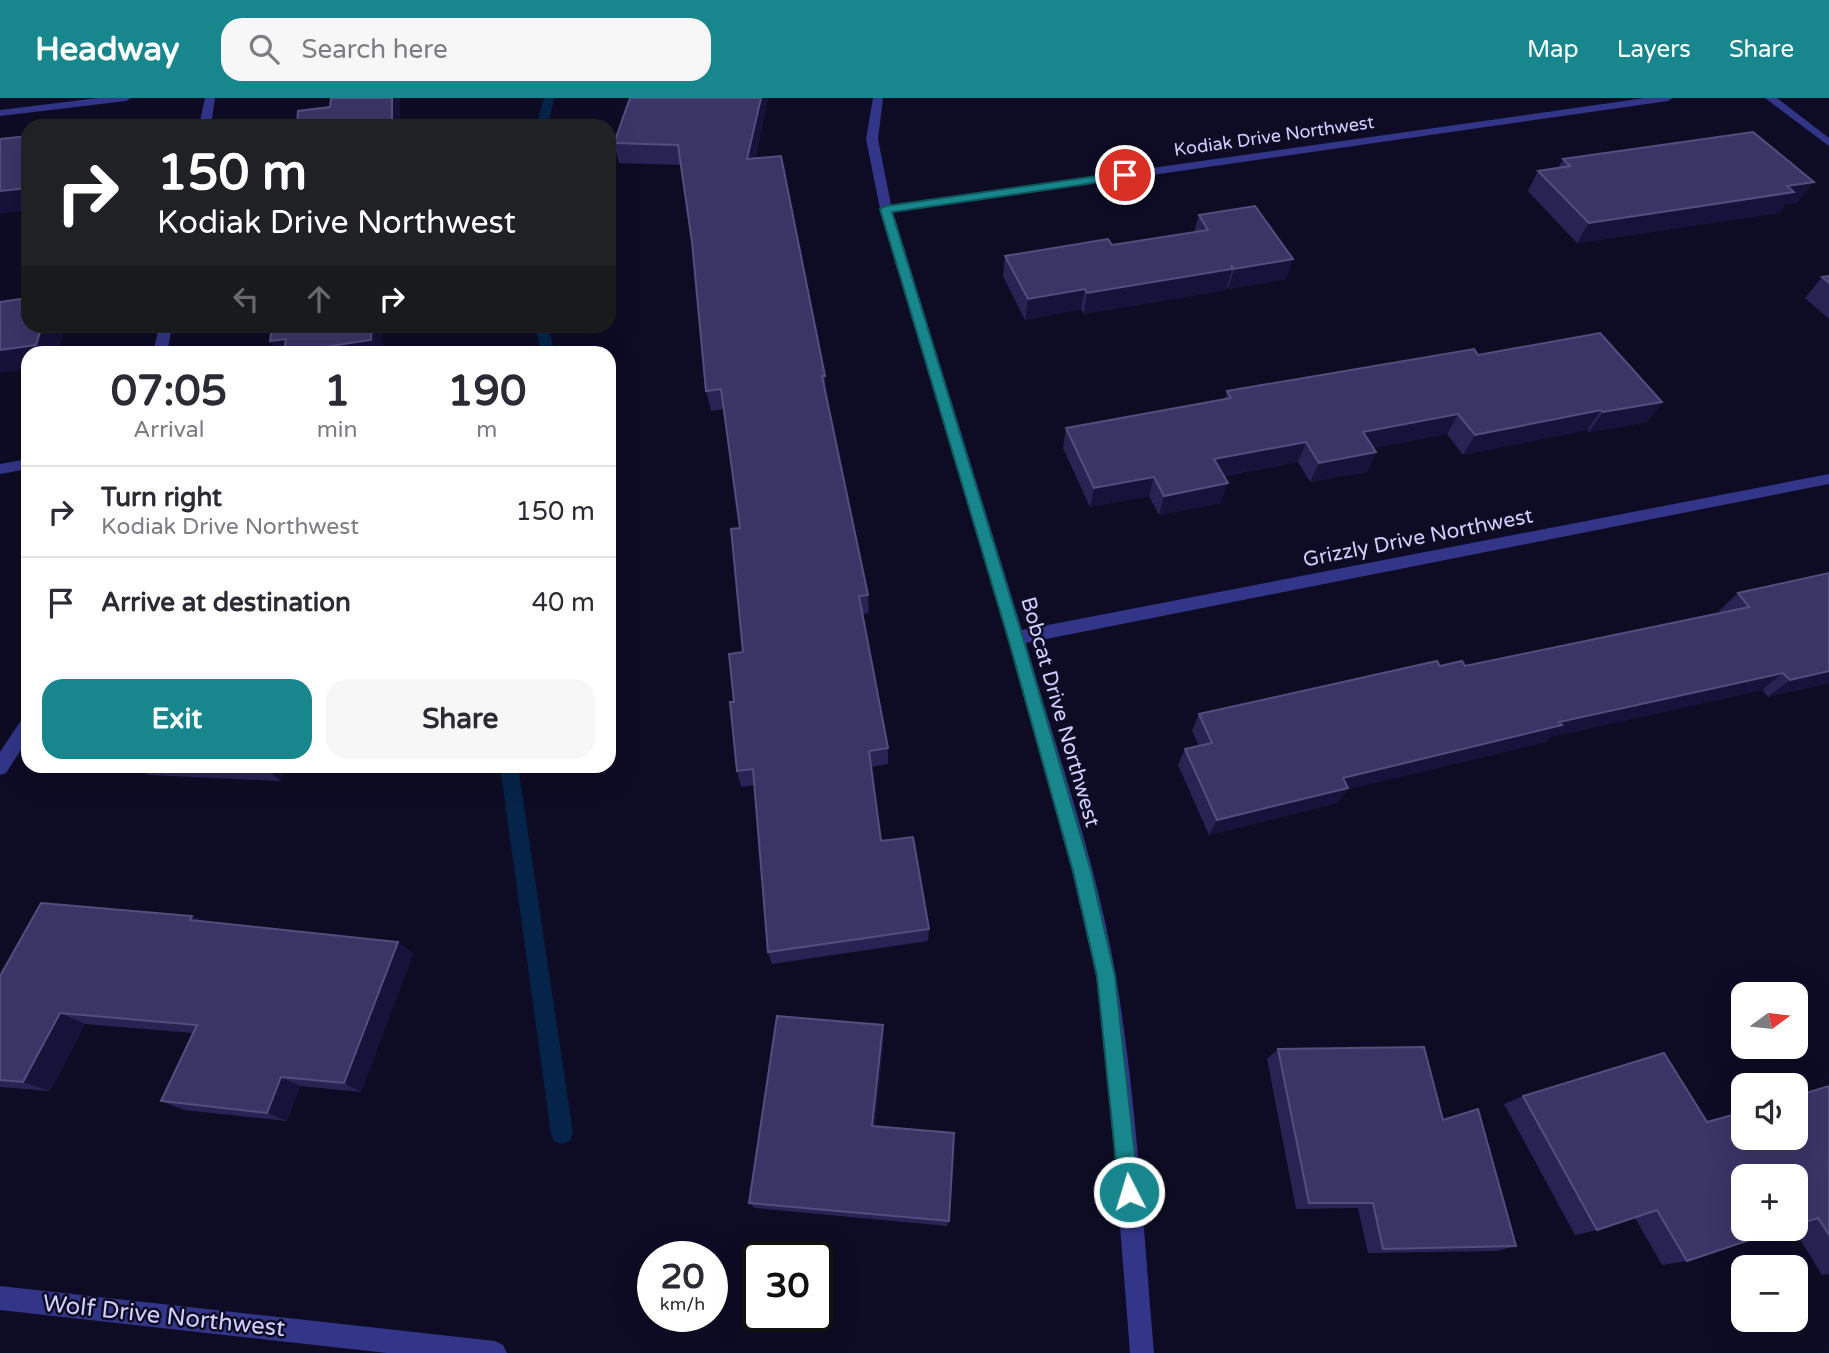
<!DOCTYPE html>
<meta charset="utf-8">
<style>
:root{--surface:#fff;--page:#f7f7f7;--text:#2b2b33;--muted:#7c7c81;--line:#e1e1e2;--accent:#18868d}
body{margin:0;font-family:"Varela Round",sans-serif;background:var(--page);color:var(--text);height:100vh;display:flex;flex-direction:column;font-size:26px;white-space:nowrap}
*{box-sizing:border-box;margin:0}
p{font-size:23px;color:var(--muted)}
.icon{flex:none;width:38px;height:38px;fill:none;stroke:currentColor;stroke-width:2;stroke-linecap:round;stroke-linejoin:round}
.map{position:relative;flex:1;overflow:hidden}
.sheet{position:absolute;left:21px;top:248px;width:595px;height:427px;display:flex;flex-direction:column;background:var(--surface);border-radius:21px;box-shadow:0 7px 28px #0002}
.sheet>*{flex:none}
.hud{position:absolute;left:21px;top:21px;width:595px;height:214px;border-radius:21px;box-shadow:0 7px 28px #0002;background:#202124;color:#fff;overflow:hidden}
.needle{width:46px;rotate:75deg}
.buttons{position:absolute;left:1731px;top:884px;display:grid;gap:14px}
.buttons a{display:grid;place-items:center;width:77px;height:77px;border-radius:14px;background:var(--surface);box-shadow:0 7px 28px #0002;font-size:35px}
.speed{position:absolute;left:637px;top:1143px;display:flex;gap:14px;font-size:35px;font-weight:700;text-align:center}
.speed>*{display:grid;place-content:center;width:91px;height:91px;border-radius:50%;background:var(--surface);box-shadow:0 7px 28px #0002;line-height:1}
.speed small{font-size:18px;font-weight:400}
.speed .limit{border:4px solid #111;border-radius:10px;background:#fff;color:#111}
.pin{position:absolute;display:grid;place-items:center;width:60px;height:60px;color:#fff;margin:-30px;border:4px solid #fff;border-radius:50%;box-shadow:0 2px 7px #0007}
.me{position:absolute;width:77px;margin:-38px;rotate:355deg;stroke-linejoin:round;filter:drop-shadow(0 0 5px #0008)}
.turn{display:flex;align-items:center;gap:24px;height:147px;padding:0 21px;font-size:32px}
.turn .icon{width:91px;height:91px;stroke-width:2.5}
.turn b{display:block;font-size:49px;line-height:60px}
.lanes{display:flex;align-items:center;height:66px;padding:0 21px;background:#0003;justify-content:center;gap:35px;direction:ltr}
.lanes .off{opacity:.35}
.eta{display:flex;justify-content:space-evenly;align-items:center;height:119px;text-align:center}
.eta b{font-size:42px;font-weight:700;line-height:49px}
.primary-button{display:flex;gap:14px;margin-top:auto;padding:14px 21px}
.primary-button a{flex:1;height:80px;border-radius:21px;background:var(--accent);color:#fff;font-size:28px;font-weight:700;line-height:80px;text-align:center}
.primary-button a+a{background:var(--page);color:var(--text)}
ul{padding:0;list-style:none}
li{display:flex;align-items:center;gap:21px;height:91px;padding:0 21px;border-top:2px solid var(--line)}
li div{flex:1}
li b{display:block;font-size:26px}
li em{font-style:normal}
header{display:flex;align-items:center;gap:42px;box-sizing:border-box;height:98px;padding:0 35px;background:var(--accent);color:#fff}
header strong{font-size:33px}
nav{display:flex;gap:38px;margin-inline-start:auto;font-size:24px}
.search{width:490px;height:63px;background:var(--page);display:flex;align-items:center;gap:18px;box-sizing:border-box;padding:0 24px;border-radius:21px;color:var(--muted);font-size:26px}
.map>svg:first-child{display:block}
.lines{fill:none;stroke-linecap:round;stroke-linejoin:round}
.stream{fill:#062449;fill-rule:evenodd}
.minor{fill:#323588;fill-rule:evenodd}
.wall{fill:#292354}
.shaded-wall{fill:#161239}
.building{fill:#3b3566;stroke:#524e7e;stroke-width:2}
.route{fill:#18868d;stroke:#10575c;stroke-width:2}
.labels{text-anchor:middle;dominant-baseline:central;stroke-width:5;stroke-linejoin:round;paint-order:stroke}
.far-street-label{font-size:18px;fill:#d1cfff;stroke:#0e0c24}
.street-label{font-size:21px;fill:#d1cfff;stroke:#0e0c24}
.near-street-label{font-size:24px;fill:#d1cfff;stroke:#0e0c24}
</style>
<header>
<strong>Headway</strong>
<div class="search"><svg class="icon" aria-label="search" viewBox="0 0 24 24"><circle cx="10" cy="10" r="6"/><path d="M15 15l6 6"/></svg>Search here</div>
<nav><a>Map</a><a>Layers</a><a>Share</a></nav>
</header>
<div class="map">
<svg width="1829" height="1255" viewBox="0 0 1829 1255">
<rect width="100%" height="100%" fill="#0e0c24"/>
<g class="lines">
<!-- stream -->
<path class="stream" d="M 544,0 L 554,0 L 548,28 L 536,28 Z
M 535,228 L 548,228 L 555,256 L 541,256 Z
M 500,668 L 518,668 L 573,1035 L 570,1043 L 562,1046 L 554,1043 L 551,1035 Z"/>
<!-- minor -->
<path class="minor" d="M 98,0 L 131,0 L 126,3 L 0,18 L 0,12 Z
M 205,0 L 215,0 L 211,28 L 199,28 Z
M 873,0 L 883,0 L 878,41 L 891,107 L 1645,0 L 1673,0 L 1668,3 L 893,114 L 1022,532 L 1829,376 L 1829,386 L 1026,545 C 1057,655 1097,766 1116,879 C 1137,1003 1143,1130 1154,1255 L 1130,1255 L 1111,1013 L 1096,878 L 1072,773 L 1008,540 L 880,111 L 866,41 Z
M 1765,0 L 1777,0 L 1829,40 L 1829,48 Z
M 159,228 L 172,228 L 167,256 L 153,256 Z
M 28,361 L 28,371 L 0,376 L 0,366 Z
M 28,619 L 28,641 L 6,675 L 0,677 L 0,654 L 22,621 Z
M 0,1188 L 495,1243 L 503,1247 L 507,1255 L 387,1255 L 0,1212 Z"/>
</g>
<!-- wall -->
<path class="wall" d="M 630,0 L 768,0 L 755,61 L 825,278 L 826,298 L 868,497 L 869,515 L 862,516 L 888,650 L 888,666 L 871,669 L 881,743 L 929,831 L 928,843 L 772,866 L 768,854 L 754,687 L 741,689 L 737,673 L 734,604 L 743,554 L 740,430 L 724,311 L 711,313 L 706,293 L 692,144 L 681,67 L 619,65 L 614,45 Z
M 1563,61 L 1798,104 L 1785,106 L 1779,115 L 1577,145 L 1528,93 L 1538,73 L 1558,70 Z
M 1199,117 L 1286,181 L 1228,191 L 1227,189 L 1226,192 L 1084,216 L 1081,211 L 1025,222 L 1003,178 L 1005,158 L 1112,147 L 1194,134 Z
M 1829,178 L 1829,221 L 1805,200 L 1822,179 Z
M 1478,257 L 1662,304 L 1647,324 L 1589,334 L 1587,332 L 1463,357 L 1447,336 L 1373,350 L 1376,354 L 1367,374 L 1310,384 L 1298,364 L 1223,378 L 1221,405 L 1159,417 L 1149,398 L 1090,409 L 1063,350 L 1066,330 L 1225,301 L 1227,293 Z
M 1829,475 L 1829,585 L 1768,599 L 1762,592 L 1550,639 L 1546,644 L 1348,691 L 1337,705 L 1209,737 L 1178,667 L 1185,651 L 1199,648 L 1192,633 L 1199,616 L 1440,568 L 1465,568 L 1720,515 L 1719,513 L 1738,495 Z
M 138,668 L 286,668 L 280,683 L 148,677 Z
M 192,818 L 202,823 L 398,844 L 413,856 L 361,994 L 300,988 L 287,1023 L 184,1012 L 161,1003 L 193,935 L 85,926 L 50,993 L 0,989 L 0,878 Z
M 883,927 L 884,937 L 875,1028 L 949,1123 L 947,1128 L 755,1110 L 749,1105 Z
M 1278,951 L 1443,1022 L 1516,1148 L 1497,1153 L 1368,1155 L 1358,1110 L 1296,1111 L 1267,961 Z
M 1829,988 L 1829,1176 L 1822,1177 L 1793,1130 L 1796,1130 L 1796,1078 L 1687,1163 L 1662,1167 L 1635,1120 L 1597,1132 L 1575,1137 L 1504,1006 L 1523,998 L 1707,1024 Z"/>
<!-- shaded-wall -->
<path class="shaded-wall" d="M 392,0 L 400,0 L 400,28 L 392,28 Z
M 761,0 L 768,0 L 750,82 L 747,61 Z
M 1814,84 L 1798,104 L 1785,106 L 1779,115 L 1577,145 L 1589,125 Z
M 28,90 L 28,112 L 0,116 L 0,93 Z
M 1293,161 L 1286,181 L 1228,191 L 1234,171 Z
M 1232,171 L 1226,192 L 1084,216 L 1087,195 Z
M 1085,191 L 1081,211 L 1025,222 L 1028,201 Z
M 42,228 L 65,228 L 57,256 L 28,256 L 28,271 L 0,275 L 0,252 Z
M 372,228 L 383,228 L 382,256 L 278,256 L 270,243 Z
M 1662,304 L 1647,324 L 1589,334 L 1603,314 Z
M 1601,312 L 1587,332 L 1463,357 L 1475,337 Z
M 1458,316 L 1447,336 L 1353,354 L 1363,334 Z
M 1306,344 L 1298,364 L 1207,380 L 1214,361 Z
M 1376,354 L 1367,374 L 1310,384 L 1319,365 Z
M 1154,379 L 1149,398 L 1090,409 L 1094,390 Z
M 1228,385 L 1221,405 L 1159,417 L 1164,398 Z
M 1829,573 L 1829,585 L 1768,599 L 1790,582 Z
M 1783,575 L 1762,592 L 1550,639 L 1546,644 L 1348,691 L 1337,705 L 1209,737 L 1217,722 L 1343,680 L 1559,624 Z
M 264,668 L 286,668 L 280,683 Z
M 192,818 L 212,831 L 190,822 Z
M 398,844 L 413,856 L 361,994 L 344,985 Z
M 60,915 L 85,926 L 50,993 L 23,984 Z
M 883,927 L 884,937 L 874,1036 L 872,1028 Z
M 281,979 L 300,988 L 287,1023 L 267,1015 Z"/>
<!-- building -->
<path class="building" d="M 331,0 L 392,0 L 392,28 L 297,28 L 298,13 L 330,9 Z
M 630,0 L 761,0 L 747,61 L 781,58 L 825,278 L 822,278 L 868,497 L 859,498 L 888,650 L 869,653 L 881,743 L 913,739 L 929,831 L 768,854 L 753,671 L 737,673 L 730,604 L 734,604 L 729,556 L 743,554 L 731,431 L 740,430 L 721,291 L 706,293 L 692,144 L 678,47 L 614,45 Z
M 1753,34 L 1814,84 L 1787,88 L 1794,94 L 1589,125 L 1538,73 L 1570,68 L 1563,61 Z
M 28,38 L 28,90 L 0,93 L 0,41 Z
M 1255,108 L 1293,161 L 1234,171 L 1231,167 L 1232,171 L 1087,195 L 1085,191 L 1028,201 L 1005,158 L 1108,141 L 1112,147 L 1208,132 L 1199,117 Z
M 1829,178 L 1829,185 L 1822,179 Z
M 28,200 L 28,228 L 42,228 L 36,247 L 0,252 L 0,204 Z
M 272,228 L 372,228 L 371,242 L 284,255 L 286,241 L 270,243 Z
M 1600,235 L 1662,304 L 1603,314 L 1601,312 L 1475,337 L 1458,316 L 1363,334 L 1376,354 L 1319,365 L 1306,344 L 1214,361 L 1228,385 L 1164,398 L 1154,379 L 1094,390 L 1066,330 L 1231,300 L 1227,293 L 1474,251 L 1478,257 Z
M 1829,475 L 1829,573 L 1790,582 L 1783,575 L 1559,624 L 1562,627 L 1343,680 L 1348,690 L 1217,722 L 1185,651 L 1212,645 L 1199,616 L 1437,563 L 1440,568 L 1462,563 L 1465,568 L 1749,509 L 1738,495 Z
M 41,805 L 192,818 L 190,822 L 398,844 L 344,985 L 281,979 L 267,1015 L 161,1003 L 197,927 L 60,915 L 23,984 L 0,982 L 0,878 Z
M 777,918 L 883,927 L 872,1028 L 954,1035 L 949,1123 L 749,1105 Z
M 1424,949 L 1443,1022 L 1478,1011 L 1516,1148 L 1383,1151 L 1373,1105 L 1309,1105 L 1278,951 Z
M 1664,955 L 1707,1024 L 1743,1014 L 1743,1040 L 1796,1040 L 1796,998 L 1829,988 L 1829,1137 L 1818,1120 L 1796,1127 L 1796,1078 L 1743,1078 L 1743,1130 L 1785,1130 L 1687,1163 L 1657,1112 L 1597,1132 L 1523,998 Z"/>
<!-- route -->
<path class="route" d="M 1125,74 L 1129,75 L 1129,80 L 892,114 L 1023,540 L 1091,773 L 1115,878 L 1139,1094 L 1136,1102 L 1129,1105 L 1122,1102 L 1119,1094 L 1097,878 L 1073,773 L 1008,540 L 880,111 L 886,108 Z"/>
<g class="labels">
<!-- far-street labels -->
<g class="far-street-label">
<text transform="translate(1274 38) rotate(-8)">Kodiak Drive Northwest</text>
</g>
<!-- street labels -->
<g class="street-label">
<text transform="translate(1418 440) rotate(-11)">Grizzly Drive Northwest</text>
<text transform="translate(1060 614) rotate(74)">Bobcat Drive Northwest</text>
</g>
<!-- near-street labels -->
<g class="near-street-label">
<text transform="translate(164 1218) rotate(6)">Wolf Drive Northwest</text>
</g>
</g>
</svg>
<div class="buttons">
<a><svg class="needle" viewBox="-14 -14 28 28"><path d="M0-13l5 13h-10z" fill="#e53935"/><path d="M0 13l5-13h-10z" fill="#7c7c81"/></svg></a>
<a><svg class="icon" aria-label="sound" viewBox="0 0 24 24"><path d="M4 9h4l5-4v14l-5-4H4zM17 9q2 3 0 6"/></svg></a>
<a>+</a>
<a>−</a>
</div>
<div class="speed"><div>20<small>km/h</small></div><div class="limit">30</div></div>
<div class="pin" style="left:1125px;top:77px;background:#d93025"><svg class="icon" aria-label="arrive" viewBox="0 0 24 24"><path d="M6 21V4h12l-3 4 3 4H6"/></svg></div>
<svg class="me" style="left:1129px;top:1094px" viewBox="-20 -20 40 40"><circle r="17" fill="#18868d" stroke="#fff" stroke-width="3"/><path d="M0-11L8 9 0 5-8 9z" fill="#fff"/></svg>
<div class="hud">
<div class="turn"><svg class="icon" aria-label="right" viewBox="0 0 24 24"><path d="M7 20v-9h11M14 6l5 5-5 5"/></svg><div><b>150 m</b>Kodiak Drive Northwest</div></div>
<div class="lanes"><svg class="icon off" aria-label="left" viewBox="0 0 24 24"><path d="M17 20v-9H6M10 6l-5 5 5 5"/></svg><svg class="icon off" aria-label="ahead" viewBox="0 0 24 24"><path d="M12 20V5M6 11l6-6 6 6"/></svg><svg class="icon" aria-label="right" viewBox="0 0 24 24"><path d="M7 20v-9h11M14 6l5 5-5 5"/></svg></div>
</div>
<section class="sheet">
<div class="eta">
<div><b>07:05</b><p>Arrival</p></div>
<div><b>1</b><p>min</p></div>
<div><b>190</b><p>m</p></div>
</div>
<ul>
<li><svg class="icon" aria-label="right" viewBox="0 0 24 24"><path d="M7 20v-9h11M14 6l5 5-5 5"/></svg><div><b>Turn right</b><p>Kodiak Drive Northwest</p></div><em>150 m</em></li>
<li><svg class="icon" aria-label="arrive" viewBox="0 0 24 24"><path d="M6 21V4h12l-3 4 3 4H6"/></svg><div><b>Arrive at destination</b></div><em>40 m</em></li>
</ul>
<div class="primary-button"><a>Exit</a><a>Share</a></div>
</section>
</div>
